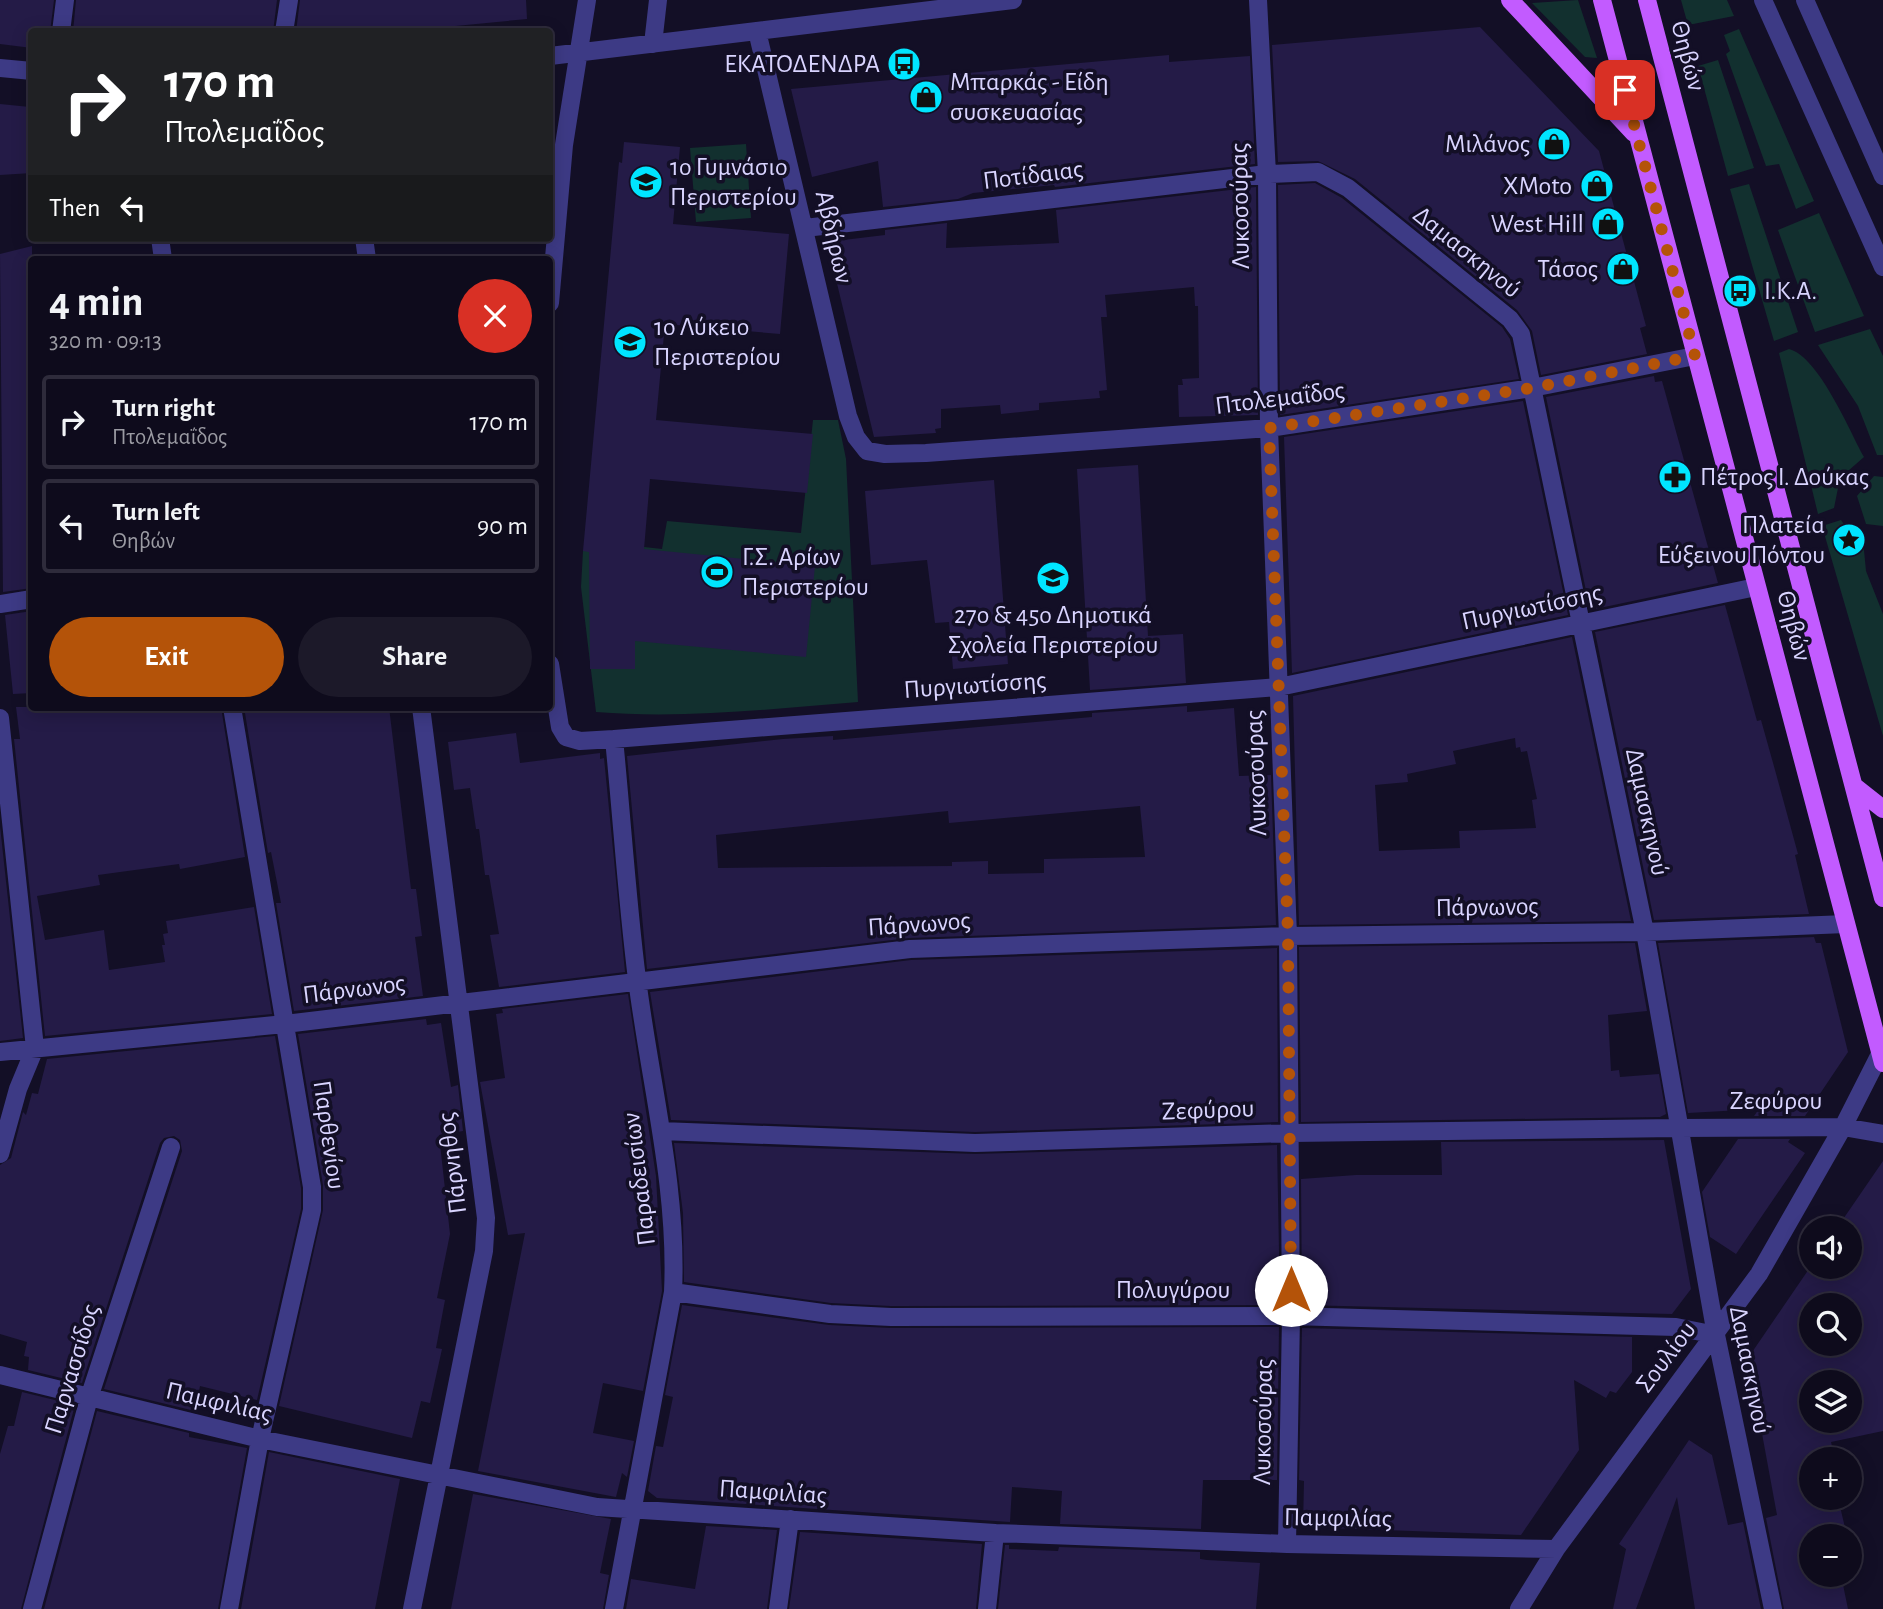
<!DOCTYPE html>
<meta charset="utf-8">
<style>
:root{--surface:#0e0b1c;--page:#1c1929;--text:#f1f3f6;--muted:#9b9ba3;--line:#2e2b3b;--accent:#b45309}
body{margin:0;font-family:"Alegreya Sans",sans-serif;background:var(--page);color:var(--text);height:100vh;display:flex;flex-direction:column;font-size:26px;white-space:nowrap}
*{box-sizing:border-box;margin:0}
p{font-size:23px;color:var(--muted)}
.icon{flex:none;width:38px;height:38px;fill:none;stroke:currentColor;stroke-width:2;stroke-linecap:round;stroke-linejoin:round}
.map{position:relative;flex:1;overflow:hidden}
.side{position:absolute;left:28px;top:256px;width:525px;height:455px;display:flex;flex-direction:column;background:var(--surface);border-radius:7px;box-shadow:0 4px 18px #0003,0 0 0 2px var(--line)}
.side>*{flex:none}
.banner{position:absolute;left:28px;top:28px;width:525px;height:214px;border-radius:7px;box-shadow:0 4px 18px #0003,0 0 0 2px var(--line);background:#202124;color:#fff;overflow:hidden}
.buttons{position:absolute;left:1799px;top:1216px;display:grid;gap:14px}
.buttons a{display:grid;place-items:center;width:63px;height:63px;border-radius:50%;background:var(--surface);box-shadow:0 4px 18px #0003,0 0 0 2px var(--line);font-size:35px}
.pin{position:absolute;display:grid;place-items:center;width:60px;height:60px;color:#fff;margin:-30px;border-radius:14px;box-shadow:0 4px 10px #0006}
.me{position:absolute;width:77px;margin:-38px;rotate:0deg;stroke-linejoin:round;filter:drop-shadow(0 0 5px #0008)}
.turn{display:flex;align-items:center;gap:24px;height:147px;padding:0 21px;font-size:32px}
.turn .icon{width:91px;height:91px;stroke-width:2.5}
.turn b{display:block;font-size:49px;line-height:60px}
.then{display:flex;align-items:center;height:66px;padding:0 21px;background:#0003;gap:14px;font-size:26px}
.round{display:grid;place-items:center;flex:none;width:74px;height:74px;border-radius:37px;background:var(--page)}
.overview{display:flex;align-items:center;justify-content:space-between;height:119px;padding:0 21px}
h1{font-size:42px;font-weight:700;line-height:52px}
.primary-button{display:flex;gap:14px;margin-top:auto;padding:14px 21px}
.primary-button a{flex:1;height:80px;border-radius:42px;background:var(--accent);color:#fff;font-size:28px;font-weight:700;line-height:80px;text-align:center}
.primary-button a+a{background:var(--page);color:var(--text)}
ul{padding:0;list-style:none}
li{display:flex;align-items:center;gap:21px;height:94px;margin:0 14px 10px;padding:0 7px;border:4px solid var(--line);border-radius:7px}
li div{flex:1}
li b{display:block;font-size:26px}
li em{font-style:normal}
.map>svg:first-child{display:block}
.green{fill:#12302f}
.building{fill:#241b47;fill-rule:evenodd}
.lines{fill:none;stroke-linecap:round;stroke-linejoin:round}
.minor{stroke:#3d3a85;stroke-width:18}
.major{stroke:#c25bff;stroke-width:18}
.route{stroke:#b45309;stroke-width:12;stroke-dasharray:0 21.6}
.labels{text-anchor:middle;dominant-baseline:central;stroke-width:7;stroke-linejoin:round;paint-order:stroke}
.street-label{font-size:26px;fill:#d9d4ff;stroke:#130f26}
.poi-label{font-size:26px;fill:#d9d4ff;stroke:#130f26;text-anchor:end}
</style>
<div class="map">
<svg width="1883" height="1609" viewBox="0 0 1883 1609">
<rect width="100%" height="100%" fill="#130f26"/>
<!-- green -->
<path class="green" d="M 1578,0 L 1597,58 L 1585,57 L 1532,3 Z
M 1681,0 L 1727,0 L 1734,16 L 1688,25 Z
M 1739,29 L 1814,201 L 1796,209 L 1779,164 L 1766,166 L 1726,54 L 1730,51 L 1724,35 Z
M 1718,60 L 1754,168 L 1728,176 L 1698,66 Z
M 746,144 L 751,218 L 696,222 L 690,148 Z
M 1749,184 L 1798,332 L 1774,341 L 1730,189 Z
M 1819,213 L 1864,316 L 1815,332 L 1778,230 Z
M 1870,329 L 1883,356 L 1883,455 L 1877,455 L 1858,406 L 1818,345 Z
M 1789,349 C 1819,357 1849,430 1864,457 L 1840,478 L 1834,508 L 1818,514 L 1779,353 Z
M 813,420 L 838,420 L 846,459 L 858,702 C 771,709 683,719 596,712 L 581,587 L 583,551 L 644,547 L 662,549 L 667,521 L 801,533 Z
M 1874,476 L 1883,477 L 1883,526 L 1866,524 L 1857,496 Z
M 1841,520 L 1849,532 L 1863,540 L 1866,571 L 1883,614 L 1883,736 L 1822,526 Z"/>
<!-- building -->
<path class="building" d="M 0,0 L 54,0 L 50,32 L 32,32 L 32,48 L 0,44 Z
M 76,0 L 277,0 L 273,32 L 73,32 Z
M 300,0 L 526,0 L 527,19 L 393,32 L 296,32 Z
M 1480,27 L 1599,151 L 1646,326 L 1640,328 L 1647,354 L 1541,375 L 1532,331 L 1517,310 L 1355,179 L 1318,161 L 1278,162 L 1272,45 Z
M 1169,55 L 1169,62 L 1250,56 L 1255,164 L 1055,187 L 1054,185 L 973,193 L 958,199 L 883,207 L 878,161 L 812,177 L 791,89 Z
M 0,104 L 30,107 L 32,173 L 0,175 Z
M 624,142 L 680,147 L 673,224 L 789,234 L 780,334 L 665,324 L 656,420 L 813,434 L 807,493 L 650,479 L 644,549 L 815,566 L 806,657 L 635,641 L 635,669 L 590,669 L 589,552 L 583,551 L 619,162 L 622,163 Z
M 1315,183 L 1342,198 L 1502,327 L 1510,339 L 1519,379 L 1280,415 L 1278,185 Z
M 1256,187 L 1258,415 L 1179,417 L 1178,385 L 1183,385 L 1182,379 L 1199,378 L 1198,306 L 1195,306 L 1194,287 L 1105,295 L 1107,317 L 1101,317 L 1107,390 L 1099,391 L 1100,398 L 1039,403 L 1039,410 L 1001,414 L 1000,405 L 941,409 L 941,428 L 935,429 L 936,433 L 874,437 L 827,242 L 885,235 L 885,230 L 947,223 L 946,248 L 1059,243 L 1056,210 Z
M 32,246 L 32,588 L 3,592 L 0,254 Z
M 1654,376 L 1655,382 L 1662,381 L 1718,583 L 1590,610 L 1546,397 Z
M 1523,401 L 1568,615 L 1292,673 L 1284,437 Z
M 1138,465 L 1148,636 L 1183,634 L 1186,683 L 1090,690 L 1077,469 Z
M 994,480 L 1008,664 L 953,669 L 949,622 L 935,623 L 927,560 L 871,565 L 865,491 Z
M 1725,605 L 1757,721 L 1761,720 L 1775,770 L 1798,854 L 1795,855 L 1809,914 L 1654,920 L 1595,632 Z
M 32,611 L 32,693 L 13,694 L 5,615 Z
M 1572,637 L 1631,921 L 1299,925 L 1293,696 ZM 1515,738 L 1516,748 L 1520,747 L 1521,752 L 1527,751 L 1537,799 L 1532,800 L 1536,828 L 1459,831 L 1460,848 L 1379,851 L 1375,785 L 1408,782 L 1407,774 L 1456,764 L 1453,751 Z
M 1187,706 L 1187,712 L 1234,708 L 1239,776 L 1271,775 L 1276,925 L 909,938 L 647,969 L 627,756 L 783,739 L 833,736 L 833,740 L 1092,717 L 1092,713 ZM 1140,806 L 1145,857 L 1044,859 L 1044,873 L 988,874 L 988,861 L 952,862 L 952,866 L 718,868 L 716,835 L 948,811 L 949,823 Z
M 16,707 L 221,707 L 245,857 L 180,869 L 179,864 L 98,875 L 100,885 L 37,896 L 45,940 L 104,930 L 109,970 L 165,962 L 162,945 L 165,945 L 163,934 L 168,933 L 166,921 L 254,907 L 272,1014 L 45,1036 L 14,739 L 20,739 Z
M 244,707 L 389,707 L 411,889 L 416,889 L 422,936 L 415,937 L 423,996 L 294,1011 L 276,903 L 281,903 L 271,852 L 268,853 Z
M 516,733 L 520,763 L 600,753 L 600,759 L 604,758 L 625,972 L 499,987 L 490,935 L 499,934 L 489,875 L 485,875 L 479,829 L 476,829 L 470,788 L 454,790 L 448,742 Z
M 0,826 L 23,1038 L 0,1041 Z
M 1814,937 L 1816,943 L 1821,943 L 1848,1052 L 1805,1116 L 1754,1116 L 1759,1109 L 1688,1113 L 1658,943 Z
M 1635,943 L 1647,1011 L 1608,1015 L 1611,1071 L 1619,1070 L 1620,1077 L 1659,1074 L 1666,1114 L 1660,1117 L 1301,1122 L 1299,947 Z
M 1277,948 L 1278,1122 L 975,1132 L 671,1120 L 650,992 L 911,960 Z
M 628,994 L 656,1176 L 662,1291 L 643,1391 L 603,1383 L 593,1433 L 634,1441 L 627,1477 L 622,1473 L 616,1497 L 478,1471 L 525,1233 L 508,1235 L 480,1082 L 505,1078 L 496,1014 L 503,1013 L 502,1009 Z
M 426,1019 L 427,1025 L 441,1023 L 451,1087 L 458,1085 L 463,1131 L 439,1135 L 450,1234 L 437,1298 L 445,1300 L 436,1348 L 442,1349 L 430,1403 L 421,1401 L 412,1438 L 279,1406 L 323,1210 L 323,1185 L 298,1034 Z
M 275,1036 L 301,1188 L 301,1209 L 257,1400 L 200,1386 L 195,1411 L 104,1389 L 182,1151 L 180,1140 L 174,1136 L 164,1138 L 160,1143 L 82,1383 L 28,1370 L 29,1357 L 24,1356 L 27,1342 L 0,1334 L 0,1165 L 11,1158 L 23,1112 L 26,1115 L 32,1093 L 38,1094 L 47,1059 Z
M 1738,1139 L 1790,1139 L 1788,1142 L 1805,1153 L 1736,1254 L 1710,1237 L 1702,1192 Z
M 1664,1140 L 1691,1289 L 1672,1314 L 1302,1305 L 1301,1179 L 1356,1175 L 1442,1175 L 1441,1142 Z
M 674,1143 L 975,1154 L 1277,1145 L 1280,1305 L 891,1306 L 831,1303 L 684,1282 L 683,1213 Z
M 1883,1161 L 1883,1431 L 1831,1442 L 1835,1460 L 1811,1460 L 1811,1498 L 1838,1498 L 1847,1536 L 1811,1536 L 1811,1575 L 1841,1575 L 1848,1609 L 1784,1609 L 1766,1518 L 1777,1515 L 1756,1401 L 1744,1364 L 1811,1266 L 1850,1267 L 1850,1228 L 1837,1228 ZM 1811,1306 L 1850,1306 L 1850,1344 L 1811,1344 ZM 1811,1382 L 1850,1382 L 1850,1421 L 1811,1421 Z
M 682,1305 L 829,1325 L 890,1328 L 1279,1327 L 1277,1480 L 1203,1480 L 1201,1529 L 1060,1524 L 1062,1491 L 1012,1487 L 1010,1522 L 657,1498 L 648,1491 L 656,1446 L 663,1447 L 673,1397 L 665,1395 Z
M 1302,1328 L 1632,1337 L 1632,1372 L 1616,1393 L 1610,1391 L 1606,1398 L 1574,1380 L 1579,1450 L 1521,1535 L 1303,1527 L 1304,1481 L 1299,1480 Z
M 22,1392 L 75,1405 L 21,1609 L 0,1609 L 0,1454 L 8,1426 L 14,1426 Z
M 97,1411 L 189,1433 L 189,1437 L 247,1448 L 218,1609 L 44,1609 Z
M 1689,1440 L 1712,1455 L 1728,1525 L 1743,1522 L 1761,1609 L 1695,1609 L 1677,1497 L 1636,1609 L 1613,1609 L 1626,1549 L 1619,1544 Z
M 269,1452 L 400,1479 L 375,1609 L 241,1609 Z
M 473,1494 L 611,1519 L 600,1573 L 609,1575 L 603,1609 L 451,1609 Z
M 706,1526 L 777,1530 L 767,1609 L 626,1609 L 631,1579 L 695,1589 Z
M 800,1532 L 982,1544 L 976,1609 L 789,1609 Z
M 1005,1545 L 1009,1545 L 1009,1549 L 1058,1551 L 1059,1547 L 1200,1552 L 1200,1559 L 1207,1560 L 1260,1563 L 1256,1609 L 998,1609 Z"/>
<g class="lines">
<!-- minor -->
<path class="minor" d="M 1258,0 L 1267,174 L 1269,428 L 1288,936 L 1291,1316 L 1287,1544
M 1763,0 L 1883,267
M 1805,0 L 1883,176
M 757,31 L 848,416 L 856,437 L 867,451 L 885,454 L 926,453 L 1269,428 L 1532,388 L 1695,356
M 61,32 L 65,0
M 284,32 L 289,0
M 653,44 L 658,0
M 550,56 L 1013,0
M 0,68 L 32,71
M 805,228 L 1267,174 L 1318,172 L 1348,188 L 1510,319 L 1521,334 L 1645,932 L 1716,1335 L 1773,1609
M 160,238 L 163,259
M 364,238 L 367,259
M 550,303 L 564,145 L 587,0
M 0,604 L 32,599
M 550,664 L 560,727 L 566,737 L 580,741 L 614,739 L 1279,687 L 1756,587
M 0,718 L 35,1048 L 18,1089 L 0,1154
M 614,739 C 622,819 627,900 637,979 C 650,1083 678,1187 673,1292 L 614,1609
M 0,1052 L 285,1024 L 910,949 L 1288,936 L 1645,932 L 1846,924
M 661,1131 L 975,1143 L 1291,1133 L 1677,1128 L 1843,1127 L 1883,1134
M 673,1292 L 830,1314 L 891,1317 L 1291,1316 L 1676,1327 L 1716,1335
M 0,1375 L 260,1439 L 597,1507 L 995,1533 L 1287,1544 L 1556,1549
M 32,1609 L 89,1398 L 171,1147
M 229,1609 L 260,1439 L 312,1210 L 312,1187 L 232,707
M 412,1609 L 484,1251 L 486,1218 L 421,707
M 778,1609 L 790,1519
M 987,1609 L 995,1533
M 1519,1609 L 1556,1549 L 1759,1274 L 1843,1127 L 1880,1054"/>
<!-- major -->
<path class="major" d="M 1510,0 L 1634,133
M 1602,0 L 1883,1063
M 1647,0 L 1883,898
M 1854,786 L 1883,809"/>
</g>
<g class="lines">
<!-- route -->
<path class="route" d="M 1291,1290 L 1288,936 L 1269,428 L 1532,388 L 1695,356 L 1625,90"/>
</g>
<!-- icons -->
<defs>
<symbol id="bus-disc" viewBox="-11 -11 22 22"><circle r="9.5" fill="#00e5ff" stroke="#130f26"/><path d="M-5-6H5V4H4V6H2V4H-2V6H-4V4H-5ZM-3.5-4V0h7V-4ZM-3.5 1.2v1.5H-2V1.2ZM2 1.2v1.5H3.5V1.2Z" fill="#111"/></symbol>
<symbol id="shop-disc" viewBox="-11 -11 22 22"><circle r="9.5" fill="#00e5ff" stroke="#130f26"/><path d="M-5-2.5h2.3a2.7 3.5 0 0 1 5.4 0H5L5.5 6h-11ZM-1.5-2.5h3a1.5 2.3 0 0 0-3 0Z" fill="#111"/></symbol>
<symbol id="school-disc" viewBox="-11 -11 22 22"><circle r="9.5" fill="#00e5ff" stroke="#130f26"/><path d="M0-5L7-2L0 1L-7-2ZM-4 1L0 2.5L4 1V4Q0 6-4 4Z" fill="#111"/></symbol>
<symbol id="pharmacy-disc" viewBox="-11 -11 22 22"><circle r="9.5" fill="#00e5ff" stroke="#130f26"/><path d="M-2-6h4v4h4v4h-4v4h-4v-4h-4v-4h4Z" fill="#111"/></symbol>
<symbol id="sight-disc" viewBox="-11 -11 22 22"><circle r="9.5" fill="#00e5ff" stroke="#130f26"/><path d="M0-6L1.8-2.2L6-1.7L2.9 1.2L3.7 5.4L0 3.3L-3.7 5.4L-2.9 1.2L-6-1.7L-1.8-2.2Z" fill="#111"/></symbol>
<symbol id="stadium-disc" viewBox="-11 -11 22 22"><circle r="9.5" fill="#00e5ff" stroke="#130f26"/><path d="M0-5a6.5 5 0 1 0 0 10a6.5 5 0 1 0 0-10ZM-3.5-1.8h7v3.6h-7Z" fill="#111"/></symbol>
</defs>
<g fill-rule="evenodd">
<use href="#bus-disc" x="885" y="45" width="38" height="38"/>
<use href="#shop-disc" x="907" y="78" width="38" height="38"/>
<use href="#shop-disc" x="1535" y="125" width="38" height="38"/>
<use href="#school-disc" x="627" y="163" width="38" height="38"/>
<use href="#shop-disc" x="1578" y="167" width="38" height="38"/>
<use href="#shop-disc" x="1589" y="205" width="38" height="38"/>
<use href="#shop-disc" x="1604" y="250" width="38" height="38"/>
<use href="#bus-disc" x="1721" y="272" width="38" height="38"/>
<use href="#school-disc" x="611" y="323" width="38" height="38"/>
<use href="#pharmacy-disc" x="1656" y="458" width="38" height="38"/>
<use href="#sight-disc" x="1830" y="521" width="38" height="38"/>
<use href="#stadium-disc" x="698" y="553" width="38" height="38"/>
<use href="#school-disc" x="1034" y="559" width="38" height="38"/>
</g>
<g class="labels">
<!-- street labels -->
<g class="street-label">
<text transform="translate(1688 56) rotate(75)">Θηβών</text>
<text transform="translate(1033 175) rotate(-7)">Ποτίδαιας</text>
<text transform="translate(1240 206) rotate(-91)">Λυκοσούρας</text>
<text transform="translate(834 237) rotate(77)">Αβδήρων</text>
<text transform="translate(1467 252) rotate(39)">Δαμασκηνού</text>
<text transform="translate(1280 398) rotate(-7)">Πτολεμαΐδος</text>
<text transform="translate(1532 607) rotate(-12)">Πυργιωτίσσης</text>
<text transform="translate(1794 626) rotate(75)">Θηβών</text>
<text transform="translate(975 685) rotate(-4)">Πυργιωτίσσης</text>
<text transform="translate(1256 773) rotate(-92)">Λυκοσούρας</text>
<text transform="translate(1647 812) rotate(78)">Δαμασκηνού</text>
<text transform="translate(1487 907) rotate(-1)">Πάρνωνος</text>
<text transform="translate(919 924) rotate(-4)">Πάρνωνος</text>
<text transform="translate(354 989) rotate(-7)">Πάρνωνος</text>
<text x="1776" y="1101">Ζεφύρου</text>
<text transform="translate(1208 1110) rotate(-2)">Ζεφύρου</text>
<text transform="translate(329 1135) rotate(82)">Παρθενίου</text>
<text transform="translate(452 1163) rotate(-97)">Πάρνηθος</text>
<text transform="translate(639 1179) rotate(-97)">Παραδεισίων</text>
<text x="1173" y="1290">Πολυγύρου</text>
<text transform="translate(1666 1357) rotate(-53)">Σουλίου</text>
<text transform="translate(72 1369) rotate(-73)">Παρνασσίδος</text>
<text transform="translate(1750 1370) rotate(79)">Δαμασκηνού</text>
<text transform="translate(219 1402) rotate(13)">Παμφιλίας</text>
<text transform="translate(1263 1422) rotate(-89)">Λυκοσούρας</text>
<text transform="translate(773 1492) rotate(4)">Παμφιλίας</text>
<text transform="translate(1338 1518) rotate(1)">Παμφιλίας</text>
</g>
<!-- poi labels -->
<g class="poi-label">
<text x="880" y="64">ΕΚΑΤΟΔΕΝΔΡΑ</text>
<text x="950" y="82" text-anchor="start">Μπαρκάς - Είδη<tspan x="950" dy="30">συσκευασίας</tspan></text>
<text x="1530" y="144">Μιλάνος</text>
<text x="670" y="167" text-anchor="start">1ο Γυμνάσιο<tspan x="670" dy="30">Περιστερίου</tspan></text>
<text x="1572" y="186">XMoto</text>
<text x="1584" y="224">West Hill</text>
<text x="1598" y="269">Τάσος</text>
<text x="1764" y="291" text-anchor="start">Ι.Κ.Α.</text>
<text x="654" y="327" text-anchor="start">1ο Λύκειο<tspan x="654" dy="30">Περιστερίου</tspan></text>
<text x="1700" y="477" text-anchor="start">Πέτρος Ι. Δούκας</text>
<text x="1825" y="525">Πλατεία<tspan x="1825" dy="30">Εύξεινου Πόντου</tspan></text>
<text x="742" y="557" text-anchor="start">Γ.Σ. Αρίων<tspan x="742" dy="30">Περιστερίου</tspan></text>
<text x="1053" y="615" text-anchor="middle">27ο &amp; 45ο Δημοτικά<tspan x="1053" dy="30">Σχολεία Περιστερίου</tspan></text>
</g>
</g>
</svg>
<div class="buttons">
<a><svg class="icon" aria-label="sound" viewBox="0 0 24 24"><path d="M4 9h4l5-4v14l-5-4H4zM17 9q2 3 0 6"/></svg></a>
<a><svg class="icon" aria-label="search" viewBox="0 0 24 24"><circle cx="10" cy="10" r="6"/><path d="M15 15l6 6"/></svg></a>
<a><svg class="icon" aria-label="layers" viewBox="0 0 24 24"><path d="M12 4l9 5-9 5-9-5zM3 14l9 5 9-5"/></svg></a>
<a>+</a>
<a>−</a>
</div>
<div class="pin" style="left:1625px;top:90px;background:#d93025"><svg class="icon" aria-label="arrive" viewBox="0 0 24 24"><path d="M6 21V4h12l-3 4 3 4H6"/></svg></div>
<svg class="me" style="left:1291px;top:1290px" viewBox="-20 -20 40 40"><circle r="19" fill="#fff"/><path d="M0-13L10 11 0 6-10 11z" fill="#b45309"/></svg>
<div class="banner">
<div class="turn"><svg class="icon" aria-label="right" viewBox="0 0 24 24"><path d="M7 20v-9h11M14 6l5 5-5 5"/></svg><div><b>170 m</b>Πτολεμαΐδος</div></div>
<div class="then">Then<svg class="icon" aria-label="left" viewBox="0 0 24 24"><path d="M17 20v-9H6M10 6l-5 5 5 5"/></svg></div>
</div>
<section class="side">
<div class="overview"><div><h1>4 min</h1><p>320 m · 09:13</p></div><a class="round" style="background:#d93025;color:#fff"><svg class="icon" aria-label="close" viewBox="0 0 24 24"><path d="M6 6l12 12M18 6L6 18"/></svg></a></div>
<ul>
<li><svg class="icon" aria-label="right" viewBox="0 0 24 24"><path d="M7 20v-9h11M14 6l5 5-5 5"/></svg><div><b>Turn right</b><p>Πτολεμαΐδος</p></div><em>170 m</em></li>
<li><svg class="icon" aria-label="left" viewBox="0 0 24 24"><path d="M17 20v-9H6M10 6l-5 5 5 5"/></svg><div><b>Turn left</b><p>Θηβών</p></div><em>90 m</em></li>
</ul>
<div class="primary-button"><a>Exit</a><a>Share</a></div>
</section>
</div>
